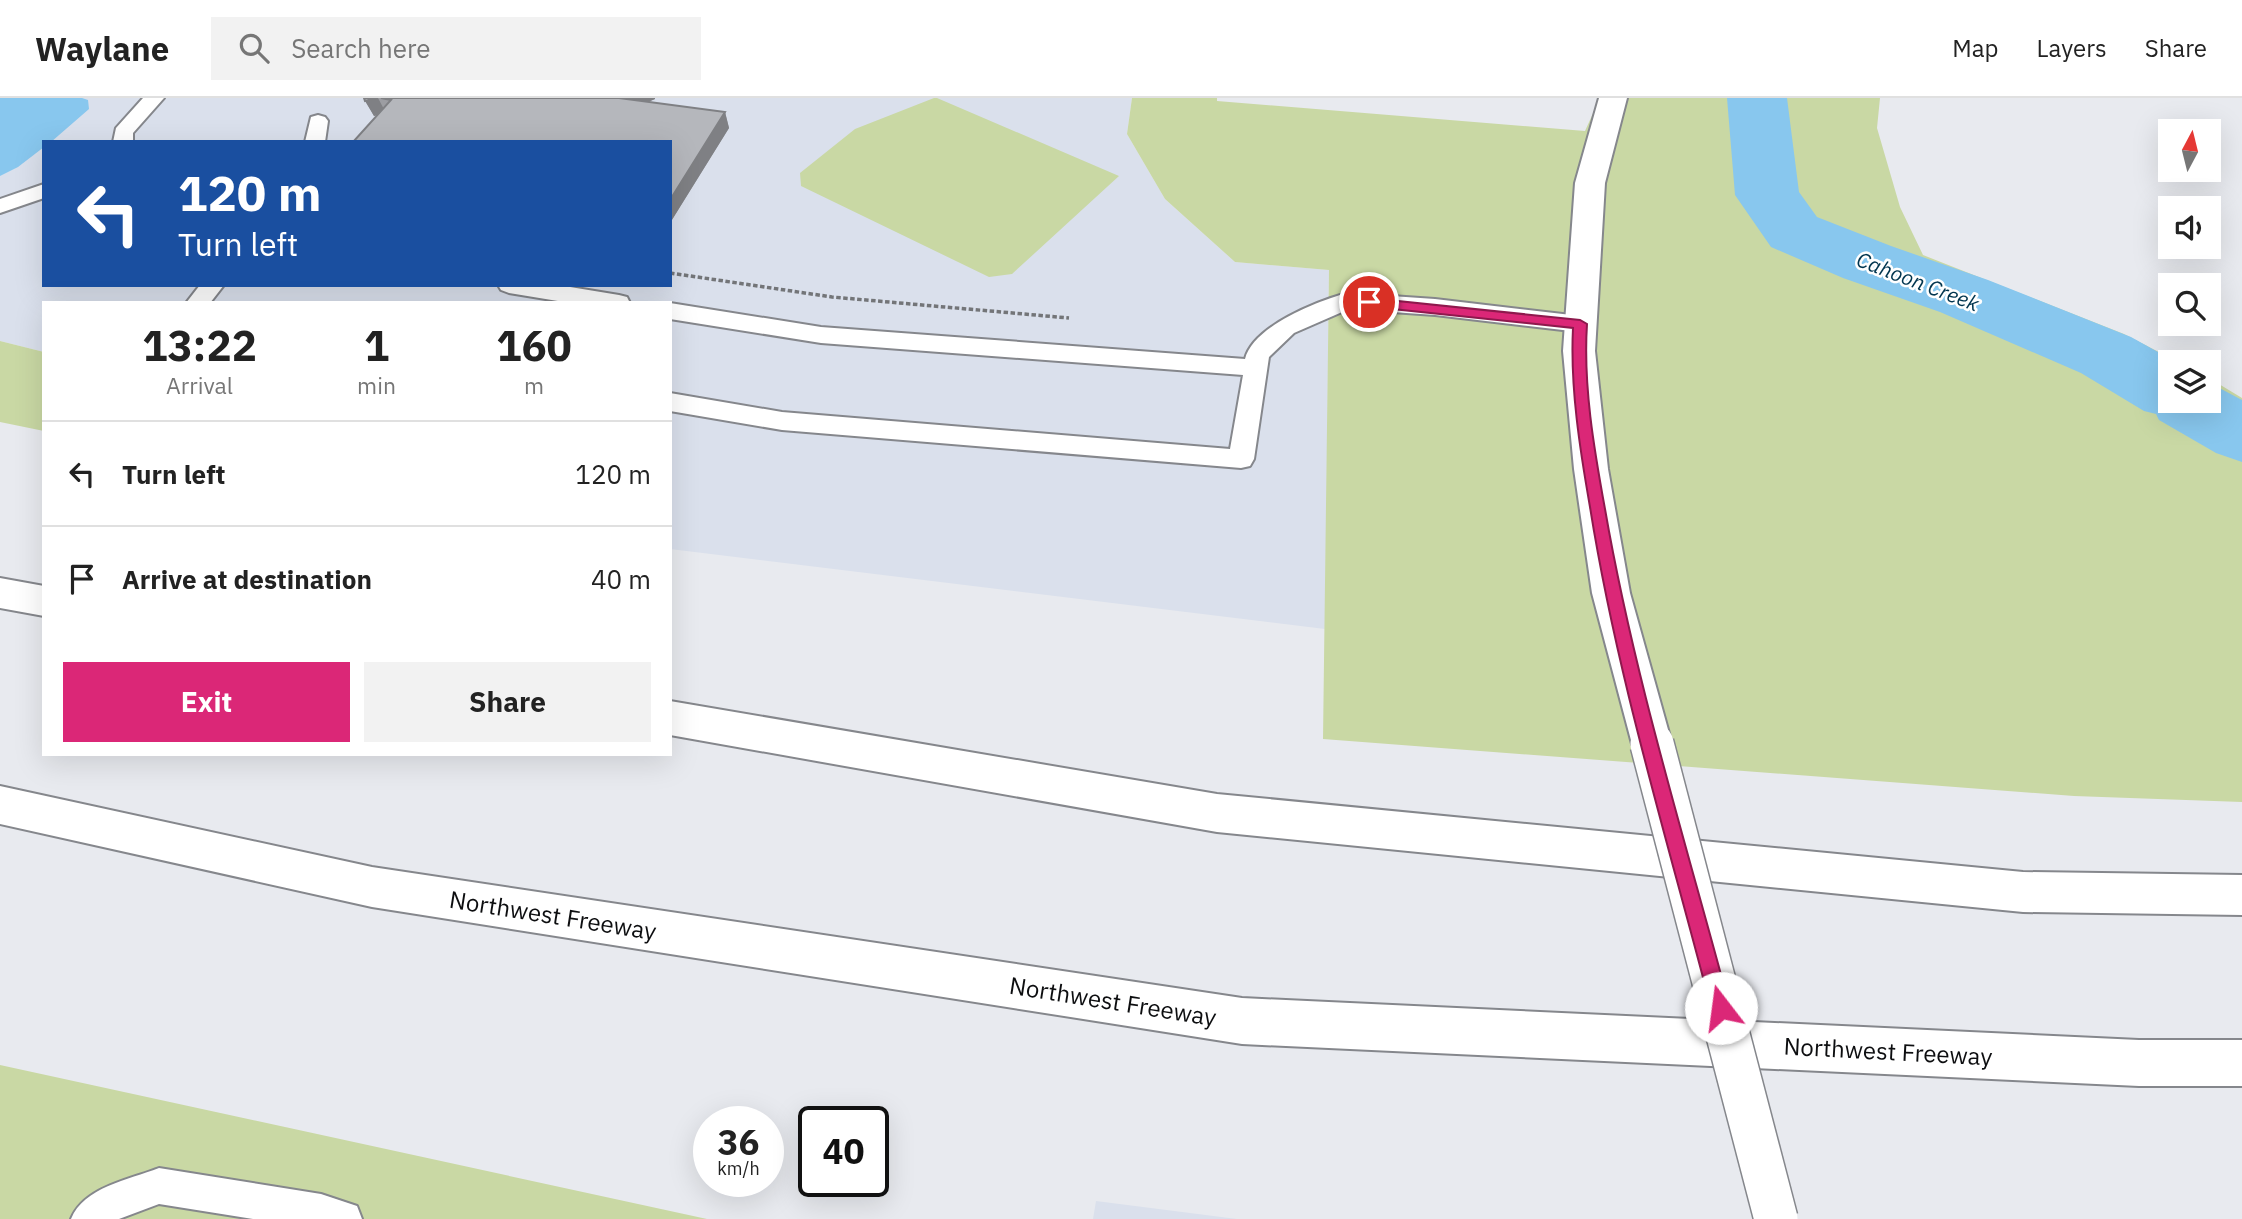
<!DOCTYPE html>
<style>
:root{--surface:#fff;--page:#f2f2f2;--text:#222;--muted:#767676;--line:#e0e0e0;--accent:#db2777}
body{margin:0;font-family:"IBM Plex Sans",sans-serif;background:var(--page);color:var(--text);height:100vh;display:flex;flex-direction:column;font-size:26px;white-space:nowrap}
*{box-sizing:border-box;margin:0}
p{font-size:23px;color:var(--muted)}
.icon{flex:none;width:38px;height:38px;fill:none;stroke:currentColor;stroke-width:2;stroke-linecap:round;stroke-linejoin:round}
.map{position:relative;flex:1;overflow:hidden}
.sheet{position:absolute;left:42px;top:203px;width:630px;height:455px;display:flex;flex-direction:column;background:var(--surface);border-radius:0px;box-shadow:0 7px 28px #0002}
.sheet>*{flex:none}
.hud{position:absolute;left:42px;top:42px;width:630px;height:147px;border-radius:0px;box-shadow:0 7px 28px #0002;background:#1a4fa0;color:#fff;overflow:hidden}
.needle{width:46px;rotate:7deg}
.fabs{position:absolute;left:2158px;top:21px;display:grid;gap:14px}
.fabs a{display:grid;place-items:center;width:63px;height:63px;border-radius:0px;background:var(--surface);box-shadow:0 7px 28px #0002;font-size:35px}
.speed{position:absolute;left:693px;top:1008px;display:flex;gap:14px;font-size:35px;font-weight:700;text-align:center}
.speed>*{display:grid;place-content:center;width:91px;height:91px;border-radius:50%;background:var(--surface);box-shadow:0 7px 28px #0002;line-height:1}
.speed small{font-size:18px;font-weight:400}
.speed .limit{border:4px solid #111;border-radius:10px;background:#fff;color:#111}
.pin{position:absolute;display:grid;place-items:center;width:60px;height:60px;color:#fff;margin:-30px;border:4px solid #fff;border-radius:50%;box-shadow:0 2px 7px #0007}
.me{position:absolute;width:77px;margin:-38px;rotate:345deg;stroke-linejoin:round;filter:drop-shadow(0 0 5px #0008)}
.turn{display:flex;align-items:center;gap:24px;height:147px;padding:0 21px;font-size:32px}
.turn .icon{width:91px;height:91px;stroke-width:2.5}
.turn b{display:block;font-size:49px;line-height:60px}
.eta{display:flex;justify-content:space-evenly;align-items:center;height:119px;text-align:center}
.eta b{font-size:42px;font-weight:800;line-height:49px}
.action{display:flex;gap:14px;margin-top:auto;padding:14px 21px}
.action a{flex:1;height:80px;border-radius:0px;background:var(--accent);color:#fff;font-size:28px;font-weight:800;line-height:80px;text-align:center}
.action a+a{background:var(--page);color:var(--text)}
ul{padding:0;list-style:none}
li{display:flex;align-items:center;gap:21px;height:105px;padding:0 21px;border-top:2px solid var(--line)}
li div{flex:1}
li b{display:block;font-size:26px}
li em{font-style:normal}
header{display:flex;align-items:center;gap:42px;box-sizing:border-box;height:98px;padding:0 35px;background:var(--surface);border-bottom:2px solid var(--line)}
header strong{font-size:33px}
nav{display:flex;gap:38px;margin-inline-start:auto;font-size:24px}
.search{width:490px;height:63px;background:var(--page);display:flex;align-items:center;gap:18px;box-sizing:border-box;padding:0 24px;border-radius:0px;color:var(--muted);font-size:26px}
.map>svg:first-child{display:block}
.built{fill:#dae0ec;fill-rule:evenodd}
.green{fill:#c9d8a4}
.water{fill:#88c7ee}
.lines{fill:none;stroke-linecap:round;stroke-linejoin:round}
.river{fill:#88c7ee;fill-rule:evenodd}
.service-casing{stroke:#85878c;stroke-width:4}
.tertiary-casing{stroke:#85878c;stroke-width:4}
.motorway-casing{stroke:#85878c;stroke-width:4}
.path{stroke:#737578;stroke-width:3.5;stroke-dasharray:4.5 2.5;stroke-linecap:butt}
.service{fill:#fff;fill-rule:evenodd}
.tertiary{fill:#fff;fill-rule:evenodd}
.motorway{fill:#fff;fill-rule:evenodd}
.tertiary-bridge-casing{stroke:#85878c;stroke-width:46;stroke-linecap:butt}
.tertiary-bridge{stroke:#fff;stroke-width:43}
.wall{fill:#9c9da2}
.shaded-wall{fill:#7f8084}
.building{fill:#b5b7bc;stroke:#7f8084;stroke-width:2}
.route{fill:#db2777;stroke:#8e194d;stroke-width:2}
.labels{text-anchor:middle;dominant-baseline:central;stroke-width:5;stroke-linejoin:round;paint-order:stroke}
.far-water-label{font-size:21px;font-style:italic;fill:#00354f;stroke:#fff}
.street-label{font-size:24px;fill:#0d0e10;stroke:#fff}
</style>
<header>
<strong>Waylane</strong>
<div class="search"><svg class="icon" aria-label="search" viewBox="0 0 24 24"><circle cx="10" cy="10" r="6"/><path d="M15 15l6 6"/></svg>Search here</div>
<nav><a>Map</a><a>Layers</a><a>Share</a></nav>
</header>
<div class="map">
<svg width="2242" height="1121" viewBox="0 0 2242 1121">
<rect width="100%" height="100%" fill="#e8eaef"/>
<!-- built -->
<path class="built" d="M 0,0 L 1132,0 L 1127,36 L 1165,101 L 1235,164 L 1329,172 L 1325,531 L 670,451 L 670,205 L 44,205 L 44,254 L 0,243 ZM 44,44 L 670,44 L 670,187 L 44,187 Z
M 1096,1103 L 1237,1121 L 1093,1121 Z"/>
<!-- green -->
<path class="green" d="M 934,0 L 937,0 L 1119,78 L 1012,176 L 989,179 L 801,88 L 800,75 L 855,31 Z
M 1132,0 L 1217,0 L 1217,3 L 1585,33 L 1600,0 L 1880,0 L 1877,30 L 1900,109 L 1923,157 L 2124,236 L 2178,264 L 2170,264 L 2170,303 L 2208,303 L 2209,280 L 2242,300 L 2242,704 L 2074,698 L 1323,641 L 1329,172 L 1235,164 L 1165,101 L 1127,36 Z
M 0,243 L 44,254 L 44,333 L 0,324 Z
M 0,967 L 707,1121 L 0,1121 Z"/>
<!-- water -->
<path class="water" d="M 0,0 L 82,0 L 88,2 L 89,11 L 51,44 L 44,44 L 44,49 L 18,69 L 0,78 Z"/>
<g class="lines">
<!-- river -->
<path class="river" d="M 1727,0 L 1787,0 L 1799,94 L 1817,119 L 1891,148 L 1988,182 L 2131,239 L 2176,264 L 2170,264 L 2170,303 L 2208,303 L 2208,284 L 2242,302 L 2242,364 L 2216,355 L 2159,322 L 2156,316 L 2144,313 L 2081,275 L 1940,214 L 1843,180 L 1771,149 L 1735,97 Z"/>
<defs>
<path id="service" d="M 143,0 L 164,0 L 133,35 L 133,44 L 113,44 L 116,30 Z
M 318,17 L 325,19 L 328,23 L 325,44 L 305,44 L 311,19 Z
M 44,86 L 44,100 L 0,115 L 0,101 Z
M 200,187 L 224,187 L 210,205 L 186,205 Z
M 498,187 L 558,187 L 619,197 L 627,199 L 630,205 L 570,205 L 509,195 L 501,192 Z
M 1347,195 L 1435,201 L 1580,218 L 1588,220 L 1592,226 L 1588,232 L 1580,234 L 1435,217 L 1349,211 L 1294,235 L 1269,259 L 1254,361 L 1250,368 L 1241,370 L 782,332 L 670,313 L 670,295 L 782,314 L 1230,351 L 1243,277 L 821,245 L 670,221 L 670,205 L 821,229 L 1245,261 C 1253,228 1318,203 1347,195 Z
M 159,1070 L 321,1096 L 357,1108 L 362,1121 L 253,1121 L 159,1106 L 119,1121 L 71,1121 C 84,1089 128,1082 159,1070 Z"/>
<path id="tertiary" d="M 1599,0 L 1627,0 L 1605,85 L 1595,253 L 1608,371 L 1630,495 L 1672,646 L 1666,658 L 1652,664 L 1638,658 L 1632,646 L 1592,495 L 1574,371 L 1563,253 L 1575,85 Z"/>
<path id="motorway" d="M 0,480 L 44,488 L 44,518 L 0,510 Z
M 670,603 L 1217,696 L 2023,774 L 2242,777 L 2242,817 L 2023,814 L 1217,734 L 670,637 Z
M 0,688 L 372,769 L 1242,900 L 2139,942 L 2242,942 L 2242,988 L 2139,988 L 1242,946 L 372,809 L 0,726 Z"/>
</defs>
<!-- service casing -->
<use href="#service" class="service-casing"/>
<!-- tertiary casing -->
<use href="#tertiary" class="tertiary-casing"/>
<!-- motorway casing -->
<use href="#motorway" class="motorway-casing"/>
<!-- path -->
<path class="path" d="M 670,175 L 832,199 L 1069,220"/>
<!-- service -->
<use href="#service" class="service"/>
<!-- tertiary -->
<use href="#tertiary" class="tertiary"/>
<!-- motorway -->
<use href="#motorway" class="motorway"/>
<defs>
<path id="tertiary-bridge" d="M 1652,646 L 1776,1121"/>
</defs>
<!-- tertiary-bridge casing -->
<use href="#tertiary-bridge" class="tertiary-bridge-casing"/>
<!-- tertiary-bridge -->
<use href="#tertiary-bridge" class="tertiary-bridge"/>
</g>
<!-- wall -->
<path class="wall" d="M 364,0 L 655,0 L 655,1 L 648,4 L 725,14 L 729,30 L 670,125 L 670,44 L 378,17 L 374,18 Z"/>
<!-- shaded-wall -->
<path class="shaded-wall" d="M 376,0 L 378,0 L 386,15 L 374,18 L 365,3 Z
M 616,0 L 655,0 L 655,1 L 622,15 Z
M 725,14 L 729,30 L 670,125 L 670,102 Z"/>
<!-- building -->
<path class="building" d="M 364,0 L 376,0 L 365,3 Z
M 381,0 L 619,0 L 725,14 L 670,102 L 670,44 L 353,44 L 391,2 Z"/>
<!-- route -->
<path class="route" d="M 1369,200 L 1580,222 L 1587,226 C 1583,287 1594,351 1605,411 C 1634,579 1686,745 1730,910 L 1727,917 L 1721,919 L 1714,917 L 1711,910 C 1668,744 1617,579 1590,409 C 1580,352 1570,289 1573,230 L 1364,208 L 1363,204 Z"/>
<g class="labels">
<!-- far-water labels -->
<g class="far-water-label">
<text transform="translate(1918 183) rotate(21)">Cahoon Creek</text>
</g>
<!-- street labels -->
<g class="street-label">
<text transform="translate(553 817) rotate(9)">Northwest Freeway</text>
<text transform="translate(1113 903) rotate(9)">Northwest Freeway</text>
<text transform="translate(1888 953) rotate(3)">Northwest Freeway</text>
</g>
</g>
</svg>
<div class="fabs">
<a><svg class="needle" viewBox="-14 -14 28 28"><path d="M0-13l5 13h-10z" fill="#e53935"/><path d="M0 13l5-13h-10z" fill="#767676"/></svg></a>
<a><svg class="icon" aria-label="sound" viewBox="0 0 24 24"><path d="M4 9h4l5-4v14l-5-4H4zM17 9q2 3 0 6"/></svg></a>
<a><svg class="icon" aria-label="search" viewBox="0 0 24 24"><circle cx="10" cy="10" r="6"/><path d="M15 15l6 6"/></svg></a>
<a><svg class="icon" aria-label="layers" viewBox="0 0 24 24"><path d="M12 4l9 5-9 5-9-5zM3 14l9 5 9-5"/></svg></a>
</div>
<div class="speed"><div>36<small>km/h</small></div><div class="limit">40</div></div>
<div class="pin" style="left:1369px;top:204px;background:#d93025"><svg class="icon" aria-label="arrive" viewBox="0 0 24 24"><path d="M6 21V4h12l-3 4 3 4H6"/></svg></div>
<svg class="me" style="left:1721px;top:910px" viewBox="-20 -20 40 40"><circle r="19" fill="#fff"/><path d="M0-13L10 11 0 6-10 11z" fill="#db2777"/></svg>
<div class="hud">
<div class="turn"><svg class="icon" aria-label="left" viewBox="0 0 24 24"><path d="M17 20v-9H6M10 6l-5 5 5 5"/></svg><div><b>120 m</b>Turn left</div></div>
</div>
<section class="sheet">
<div class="eta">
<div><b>13:22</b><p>Arrival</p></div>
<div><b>1</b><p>min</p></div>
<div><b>160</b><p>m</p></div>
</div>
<ul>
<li><svg class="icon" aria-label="left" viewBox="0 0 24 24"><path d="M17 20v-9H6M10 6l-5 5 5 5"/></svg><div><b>Turn left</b></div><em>120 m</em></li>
<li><svg class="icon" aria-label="arrive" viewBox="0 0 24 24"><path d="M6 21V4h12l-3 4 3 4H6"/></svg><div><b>Arrive at destination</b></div><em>40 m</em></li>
</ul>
<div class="action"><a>Exit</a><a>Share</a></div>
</section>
</div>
